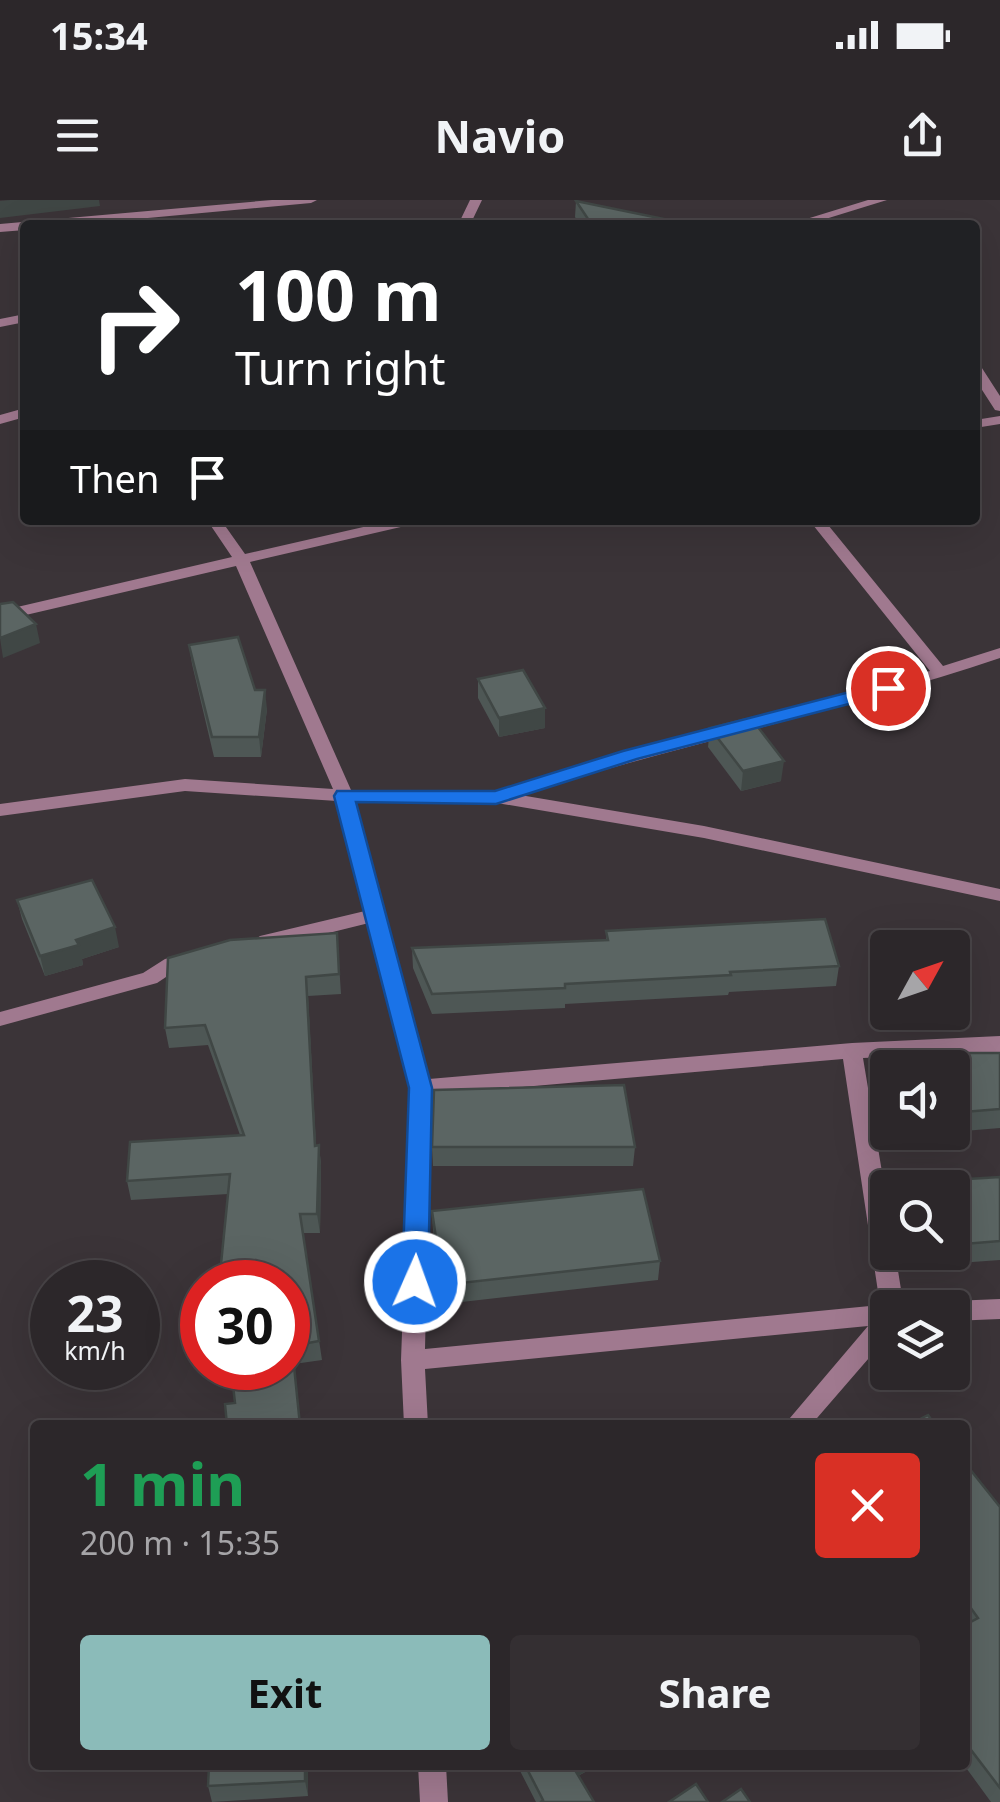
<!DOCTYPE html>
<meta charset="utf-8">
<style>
:root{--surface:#2c272a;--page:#342f32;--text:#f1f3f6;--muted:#a6a5a8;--line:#484447;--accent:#8bbbb9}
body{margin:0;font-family:"Noto Sans",sans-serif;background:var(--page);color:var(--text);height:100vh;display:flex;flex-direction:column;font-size:38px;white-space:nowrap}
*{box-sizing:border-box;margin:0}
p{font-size:32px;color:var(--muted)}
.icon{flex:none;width:55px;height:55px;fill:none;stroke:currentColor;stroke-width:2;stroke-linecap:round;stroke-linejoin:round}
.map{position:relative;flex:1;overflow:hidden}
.sheet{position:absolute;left:30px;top:1220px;width:940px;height:350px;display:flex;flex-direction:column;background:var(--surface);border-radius:10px;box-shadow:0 10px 40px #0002,0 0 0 2px var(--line)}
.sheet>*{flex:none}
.top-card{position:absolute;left:20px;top:20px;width:960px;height:305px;border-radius:10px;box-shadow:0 10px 40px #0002,0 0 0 2px var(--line);background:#202124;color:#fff;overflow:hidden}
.needle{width:65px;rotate:50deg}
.tools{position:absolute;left:870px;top:730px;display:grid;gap:20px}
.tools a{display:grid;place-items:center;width:100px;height:100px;border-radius:10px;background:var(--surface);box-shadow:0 10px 40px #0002,0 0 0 2px var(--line);font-size:50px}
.speed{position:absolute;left:30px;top:1060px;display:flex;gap:20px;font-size:50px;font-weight:700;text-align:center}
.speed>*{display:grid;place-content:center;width:130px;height:130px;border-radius:50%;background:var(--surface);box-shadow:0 10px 40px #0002,0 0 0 2px var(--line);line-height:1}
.speed small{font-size:25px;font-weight:400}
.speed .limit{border:15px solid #d22;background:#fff;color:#111}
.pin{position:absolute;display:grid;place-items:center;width:85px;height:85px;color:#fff;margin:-42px;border:5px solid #fff;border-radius:50%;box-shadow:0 2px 10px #0007}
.me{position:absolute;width:110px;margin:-55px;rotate:2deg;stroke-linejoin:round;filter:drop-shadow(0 0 8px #0008)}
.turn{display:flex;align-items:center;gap:35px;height:210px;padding:0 50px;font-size:45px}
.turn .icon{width:130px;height:130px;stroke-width:2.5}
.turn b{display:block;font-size:70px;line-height:85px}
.then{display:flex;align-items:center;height:95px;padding:0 50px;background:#0003;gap:20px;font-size:38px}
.round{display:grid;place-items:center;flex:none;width:105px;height:105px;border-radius:10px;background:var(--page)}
.head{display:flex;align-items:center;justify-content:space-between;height:170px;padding:0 50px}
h1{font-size:60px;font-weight:700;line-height:75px;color:#1e9e55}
.action{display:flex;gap:20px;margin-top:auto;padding:20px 50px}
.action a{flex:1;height:115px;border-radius:10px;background:var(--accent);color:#111;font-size:40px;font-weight:700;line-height:115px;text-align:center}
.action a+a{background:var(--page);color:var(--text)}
.status{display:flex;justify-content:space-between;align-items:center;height:70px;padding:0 50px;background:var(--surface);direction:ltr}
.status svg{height:28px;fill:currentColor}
header{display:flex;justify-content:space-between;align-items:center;height:130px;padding:0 50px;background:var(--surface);font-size:45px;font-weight:700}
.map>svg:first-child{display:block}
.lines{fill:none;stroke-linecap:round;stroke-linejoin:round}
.minor{fill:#a0798f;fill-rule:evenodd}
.wall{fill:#4e5755}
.shaded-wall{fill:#404745}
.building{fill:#5b6563;stroke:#404745;stroke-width:2.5}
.route{fill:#1a73e8;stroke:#114b97;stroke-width:2.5}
</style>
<div class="status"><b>15:34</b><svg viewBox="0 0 49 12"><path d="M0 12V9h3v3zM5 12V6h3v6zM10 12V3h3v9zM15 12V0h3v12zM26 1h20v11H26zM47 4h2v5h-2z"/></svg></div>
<header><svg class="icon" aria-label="menu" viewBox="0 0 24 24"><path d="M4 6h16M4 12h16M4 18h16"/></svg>Navio<svg class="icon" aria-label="share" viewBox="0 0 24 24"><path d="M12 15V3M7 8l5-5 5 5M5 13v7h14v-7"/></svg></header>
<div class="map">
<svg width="1000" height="1602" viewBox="0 0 1000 1602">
<rect width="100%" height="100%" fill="#3b3438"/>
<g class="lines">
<!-- minor -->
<path class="minor" d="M 272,0 L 317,0 L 311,3 L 72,25 L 25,25 L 25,30 L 0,32 L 0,24 Z
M 470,0 L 482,0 L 470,25 L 458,25 Z
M 868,0 L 887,0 L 806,25 L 787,25 Z
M 25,114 L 25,122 L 0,127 L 0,119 Z
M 975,164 L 980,165 L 1000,196 L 1000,211 L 995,210 L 975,179 Z
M 25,208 L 25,217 L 0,224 L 0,215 Z
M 1000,216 L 1000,224 L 975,228 L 975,220 Z
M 207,320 L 221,320 L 245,354 L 394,320 L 420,320 L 418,323 L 250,362 L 351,590 L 495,591 L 624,551 L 930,471 L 809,320 L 824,320 L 943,466 L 1000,448 L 1000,458 C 842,511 679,545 520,595 L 704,626 L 1000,689 L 1000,701 L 704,638 L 497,603 L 355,602 L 429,879 L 852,843 L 1000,836 L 1000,852 L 863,858 L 888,1008 L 888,1052 L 895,1052 L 904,1108 L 888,1108 L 888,1136 L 811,1225 L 784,1225 L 868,1126 L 425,1169 L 428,1225 L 404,1225 L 401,1160 L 411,888 L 369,723 L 260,750 L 250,743 L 260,736 L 365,711 L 337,601 L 185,591 L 0,616 L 0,604 L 185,579 L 333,589 L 236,366 L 0,421 L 0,411 L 232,357 ZM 843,859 L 880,1105 L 425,1149 L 431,895 Z
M 192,752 L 199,754 L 202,759 L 199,764 L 178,769 L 157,783 L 0,826 L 0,812 L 143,773 L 165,759 Z
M 1000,1099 L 1000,1119 L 952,1121 L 952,1108 L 942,1108 L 952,1101 Z
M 418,1565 L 446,1565 L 448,1602 L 420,1602 Z"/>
</g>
<!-- wall -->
<path class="wall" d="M 576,1 L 693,25 L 580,25 L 575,17 Z
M 189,445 L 255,490 L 267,509 L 261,557 L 214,557 L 192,464 Z
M 478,479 L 545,508 L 545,528 L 499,537 L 478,498 Z
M 710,528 L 781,581 L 741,591 L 708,547 Z
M 17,700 L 119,747 L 82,759 L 83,765 L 45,776 L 22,719 Z
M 606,731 L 839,766 L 836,786 L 729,792 L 728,795 L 565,804 L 565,808 L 432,814 L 413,768 L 412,748 L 606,740 Z
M 337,733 L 341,794 L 308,796 L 316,946 L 319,945 L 321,965 L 320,1033 L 303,1033 L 322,1160 L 294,1164 L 235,1203 L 228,994 L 131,1000 L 127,981 L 240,935 L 208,845 L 169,848 L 165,828 Z
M 1000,853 L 1000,928 L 952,932 L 952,868 L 888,868 L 888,932 L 943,932 L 880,937 L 870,877 L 874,857 Z
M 432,947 L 635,947 L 633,966 L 433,966 Z
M 1000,977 L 1000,1060 L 917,1066 L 913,1052 L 952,1052 L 952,988 L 902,988 L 903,983 Z
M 432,1011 L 660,1061 L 658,1080 L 444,1104 L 433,1030 Z
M 965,1263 L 1000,1307 L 1000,1602 L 991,1602 L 964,1565 L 965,1565 Z
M 209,1565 L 308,1565 L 308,1596 L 212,1602 L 208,1586 Z
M 517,1565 L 598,1565 L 578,1576 L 594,1602 L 536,1602 Z"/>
<!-- shaded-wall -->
<path class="shaded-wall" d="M 10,0 L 99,0 L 100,6 L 0,18 L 0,1 Z
M 36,424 L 40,443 L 3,458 L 0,438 Z
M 265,490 L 267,509 L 261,557 L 259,537 Z
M 545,508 L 545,528 L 499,537 L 499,518 Z
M 784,561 L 781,581 L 741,591 L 743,571 Z
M 115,727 L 119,747 L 82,759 L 83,765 L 45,776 L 40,756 L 76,740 Z
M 306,777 L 308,796 L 317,965 L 315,946 Z
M 319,945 L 321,965 L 320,1033 L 317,1014 Z
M 305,1565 L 308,1565 L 308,1596 L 305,1581 Z
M 571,1565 L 598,1565 L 570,1580 Z"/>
<!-- building -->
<path class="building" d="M 576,1 L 693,25 L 592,25 Z
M 13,402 L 36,424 L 0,438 L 0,404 Z
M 238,437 L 255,490 L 265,490 L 259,537 L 212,537 L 189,445 Z
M 523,470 L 545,508 L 499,518 L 478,479 Z
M 751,518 L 784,561 L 743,571 L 710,528 Z
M 92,680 L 115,727 L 76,740 L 79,745 L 40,756 L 17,700 Z
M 825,719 L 839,766 L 730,772 L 731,775 L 565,784 L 565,788 L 432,794 L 412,748 L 608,740 L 606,731 Z
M 337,733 L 339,774 L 306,777 L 315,946 L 319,945 L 317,1014 L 300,1014 L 319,1141 L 292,1146 L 300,1225 L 227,1225 L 225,1204 L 235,1203 L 231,1168 L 288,1168 L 288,1082 L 221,1082 L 220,1074 L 230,974 L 127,981 L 130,942 L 244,935 L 205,825 L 165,828 L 168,758 L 230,740 Z
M 934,853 L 1000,853 L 1000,909 L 952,913 L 952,868 L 888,868 L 888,918 L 885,918 L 874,857 Z
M 624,885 L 635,947 L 432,947 L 434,890 Z
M 1000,977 L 1000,1041 L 952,1045 L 952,988 L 904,988 L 903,983 Z
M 643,989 L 660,1061 L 443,1085 L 432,1011 Z
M 928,1215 L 935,1225 L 908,1225 Z
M 965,1263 L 1000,1307 L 1000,1588 L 965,1542 L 965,1425 L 978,1418 L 965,1400 Z
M 209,1565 L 305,1565 L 305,1581 L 208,1586 Z
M 525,1565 L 572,1565 L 594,1602 L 541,1602 L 543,1600 Z
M 696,1584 L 708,1602 L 669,1602 Z
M 741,1589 L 750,1602 L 722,1602 Z"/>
<!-- route -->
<path class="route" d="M 888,482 L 895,484 L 895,492 L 637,559 L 496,604 L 356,602 L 432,888 L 428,1082 L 424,1090 L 415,1093 L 406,1090 L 402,1082 L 409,888 L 334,596 L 337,591 L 495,591 L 623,551 Z"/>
</svg>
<div class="tools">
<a><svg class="needle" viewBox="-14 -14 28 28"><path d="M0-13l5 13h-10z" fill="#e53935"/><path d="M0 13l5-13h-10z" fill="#a6a5a8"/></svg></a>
<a><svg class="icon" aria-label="sound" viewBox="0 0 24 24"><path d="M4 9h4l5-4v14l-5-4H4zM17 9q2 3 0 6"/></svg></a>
<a><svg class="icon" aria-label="search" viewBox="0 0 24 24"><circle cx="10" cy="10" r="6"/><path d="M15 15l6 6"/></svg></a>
<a><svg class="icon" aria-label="layers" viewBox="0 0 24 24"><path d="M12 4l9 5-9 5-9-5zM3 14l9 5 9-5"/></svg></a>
</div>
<div class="speed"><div>23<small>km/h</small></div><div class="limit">30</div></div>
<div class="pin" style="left:888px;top:488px;background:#d93025"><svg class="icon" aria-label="arrive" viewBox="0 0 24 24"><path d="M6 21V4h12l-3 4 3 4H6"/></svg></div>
<svg class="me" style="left:415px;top:1082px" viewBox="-20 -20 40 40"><circle r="17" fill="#1a73e8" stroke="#fff" stroke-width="3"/><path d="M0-11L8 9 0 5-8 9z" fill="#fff"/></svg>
<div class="top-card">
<div class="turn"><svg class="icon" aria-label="right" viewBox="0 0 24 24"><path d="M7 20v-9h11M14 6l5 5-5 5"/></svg><div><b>100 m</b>Turn right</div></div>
<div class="then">Then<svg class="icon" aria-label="arrive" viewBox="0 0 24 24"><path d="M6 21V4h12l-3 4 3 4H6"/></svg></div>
</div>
<section class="sheet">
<div class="head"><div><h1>1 min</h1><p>200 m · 15:35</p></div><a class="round" style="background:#d93025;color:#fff"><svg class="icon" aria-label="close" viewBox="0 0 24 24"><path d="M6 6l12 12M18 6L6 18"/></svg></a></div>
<div class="action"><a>Exit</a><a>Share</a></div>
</section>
</div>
